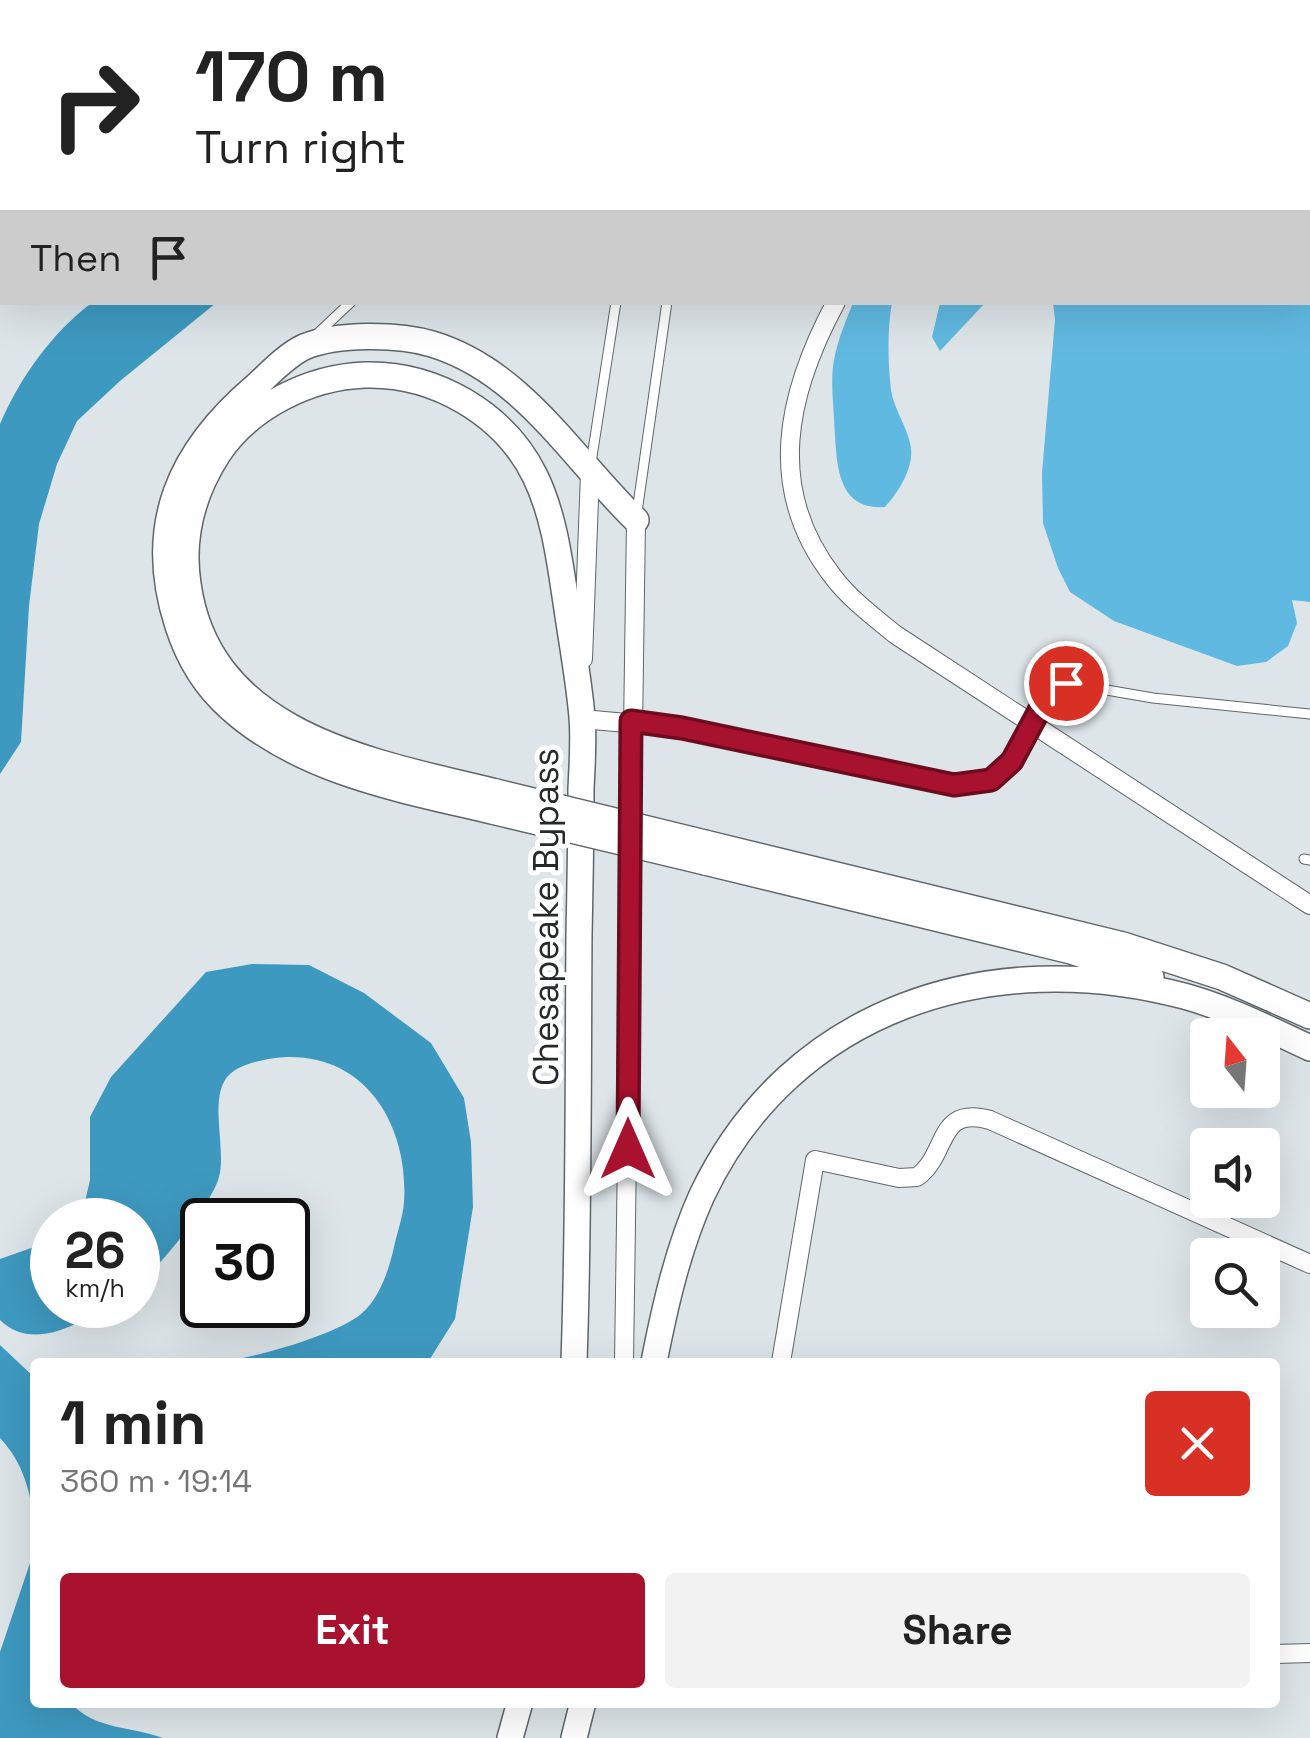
<!DOCTYPE html>
<meta charset="utf-8">
<style>
:root{--surface:#fff;--page:#f2f2f2;--text:#222;--muted:#767676;--accent:#a9122f}
body{margin:0;font-family:"Space Grotesk",sans-serif;background:var(--page);color:var(--text);height:100vh;display:flex;flex-direction:column;font-size:38px;white-space:nowrap}
*{box-sizing:border-box;margin:0}
p{font-size:32px;color:var(--muted)}
.icon{flex:none;width:55px;height:55px;fill:none;stroke:currentColor;stroke-width:2;stroke-linecap:round;stroke-linejoin:round}
.map{position:relative;flex:1;overflow:hidden}
.side{position:absolute;left:30px;top:1358px;width:1250px;height:350px;display:flex;flex-direction:column;background:var(--surface);border-radius:10px;box-shadow:0 10px 40px #0002}
.side>*{flex:none}
.banner{position:absolute;left:0px;top:0px;width:1310px;height:305px;box-shadow:0 10px 40px #0002;background:#fff;color:var(--text);overflow:hidden}
.needle{width:65px;rotate:343deg}
.fabs{position:absolute;left:1190px;top:1018px;display:grid;gap:20px}
.fabs a{display:grid;place-items:center;width:90px;height:90px;border-radius:10px;background:var(--surface);box-shadow:0 10px 40px #0002;font-size:50px}
.speed{position:absolute;left:30px;top:1198px;display:flex;gap:20px;font-size:50px;font-weight:700;text-align:center}
.speed>*{display:grid;place-content:center;width:130px;height:130px;border-radius:50%;background:var(--surface);box-shadow:0 10px 40px #0002;line-height:1}
.speed small{font-size:25px;font-weight:400}
.speed .limit{border:5px solid #111;border-radius:15px;background:#fff;color:#111}
.pin{position:absolute;display:grid;place-items:center;width:85px;height:85px;color:#fff;margin:-42px;border:5px solid #fff;border-radius:50%;box-shadow:0 2px 10px #0007}
.me{position:absolute;width:110px;margin:-55px;rotate:0deg;stroke-linejoin:round;filter:drop-shadow(0 0 8px #0008)}
.turn{display:flex;align-items:center;gap:35px;height:210px;padding:0 30px;font-size:45px}
.turn .icon{width:130px;height:130px;stroke-width:2.5}
.turn b{display:block;font-size:70px;line-height:85px}
.then{display:flex;align-items:center;height:95px;padding:0 30px;background:#0003;gap:20px;font-size:38px}
.round{display:grid;place-items:center;flex:none;width:105px;height:105px;border-radius:10px;background:var(--page)}
.overview{display:flex;align-items:center;justify-content:space-between;height:170px;padding:0 30px}
h1{font-size:60px;font-weight:800;line-height:75px}
.primary-button{display:flex;gap:20px;margin-top:auto;padding:20px 30px}
.primary-button a{flex:1;height:115px;border-radius:10px;background:var(--accent);color:#fff;font-size:40px;font-weight:800;line-height:115px;text-align:center}
.primary-button a+a{background:var(--page);color:var(--text)}
.map>svg:first-child{display:block}
.forest{fill:#60b9e0}
.water{fill:#3e99c0}
.lines{fill:none;stroke-linecap:round;stroke-linejoin:round}
.lane-casing{stroke:#5f666a;stroke-width:11}
.street-casing{stroke:#5f666a;stroke-width:20}
.primary-casing{stroke:#5f666a;stroke-width:28}
.lane{stroke:#fff;stroke-width:9}
.street{stroke:#fff;stroke-width:18}
.primary{stroke:#fff;stroke-width:25}
.primary-bridge-casing{stroke:#5f666a;stroke-width:28;stroke-linecap:butt}
.primary-bridge{stroke:#fff;stroke-width:25}
.route-casing{stroke:#6e0c1f;stroke-width:25}
.route{stroke:#a9122f;stroke-width:18}
.labels{text-anchor:middle;dominant-baseline:central;stroke-width:10;stroke-linejoin:round;paint-order:stroke}
.street-label{font-size:35px;fill:#272a2b;stroke:#fff}
</style>
<div class="map">
<svg width="1310" height="1738" viewBox="0 0 1310 1738">
<rect width="100%" height="100%" fill="#dde5e9"/>
<!-- forest -->
<path class="forest" d="M 1065,0 L 1310,0 L 1310,602 L 1292,600 L 1297,623 L 1288,646 L 1266,662 L 1237,666 L 1114,621 L 1070,592 L 1058,568 L 1043,523 L 1042,473 L 1055,320 L 1053,303 L 1308,302 L 1308,2 L 1064,2 Z
M 853,303 L 892,303 C 887,329 888,363 891,390 C 894,409 906,425 910,443 C 916,465 899,492 885,507 C 833,511 837,456 834,419 C 833,397 830,376 835,355 C 839,337 846,320 853,303 Z
M 940,303 L 985,303 L 940,351 L 932,337 Z"/>
<!-- water -->
<path class="water" d="M 93,302 L 216,303 L 120,381 L 77,421 L 57,464 L 39,524 L 29,606 L 21,742 L 0,774 L 0,424 C 20,378 52,332 93,302 Z
M 252,964 L 309,965 L 364,993 L 431,1043 L 464,1098 L 471,1142 L 473,1207 L 455,1319 L 428,1362 L 218,1362 C 252,1359 336,1335 361,1314 C 380,1298 389,1269 394,1247 C 397,1232 403,1217 404,1202 C 409,1128 368,1055 287,1057 C 271,1058 243,1062 230,1074 C 207,1095 227,1148 219,1177 C 211,1206 164,1258 144,1281 L 138,1285 L 138,1220 L 70,1220 L 83,1210 L 90,1180 L 90,1117 L 111,1077 L 206,972 Z
M 52,1233 L 52,1305 L 108,1305 C 76,1326 32,1351 0,1320 L 0,1259 L 34,1247 Z
M 0,1345 L 35,1378 L 35,1523 C 29,1489 24,1464 0,1438 Z
M 35,1531 L 35,1702 L 71,1703 C 95,1730 131,1726 163,1738 L 0,1738 L 0,1652 L 30,1563 Z"/>
<g class="lines">
<defs>
<path id="lane" d="M 316,335 L 351,302
M 591,463 L 616,302
M 637,512 L 667,302
M 1030,724 C 1040,707 1047,689 1066,683 L 1153,698 L 1310,714
M 1304,859 L 1310,860"/>
<path id="street" d="M 1000,2 L 1001,0
M 836,302 C 787,393 764,489 834,578 C 851,600 874,617 896,635 L 1310,905
M 583,659 L 590,473
M 582,710 L 582,719 L 682,728 L 954,785 C 1007,778 1008,769 1030,724
M 624,1362 L 636,520
M 781,1362 L 815,1160 L 899,1178 L 917,1177 C 949,1154 936,1105 990,1120 L 1310,1264
M 1275,1654 L 1310,1653"/>
<path id="primary" d="M 496,792 C 374,762 209,736 188,584 C 181,538 193,493 218,454 C 249,407 309,377 365,375 C 434,373 504,413 535,476 C 555,517 560,564 567,609 C 572,644 579,681 582,717 C 584,741 582,765 581,789 C 581,838 580,886 579,935 C 578,1078 579,1220 574,1362
M 496,812 C 404,790 302,773 230,708 C 205,686 188,657 178,626 C 145,525 180,450 257,385 C 271,372 287,355 304,347 C 337,333 399,334 432,344 C 522,371 572,458 636,520
M 705,843 L 1123,945 L 1222,977 L 1310,1016
M 705,862 L 1071,951 L 1151,977
M 654,1362 C 665,1306 678,1248 702,1195 C 791,1007 992,945 1184,996 C 1228,1008 1269,1029 1310,1048
M 510,1738 L 520,1702
M 574,1738 L 583,1702"/>
</defs>
<!-- lane casing -->
<use href="#lane" class="lane-casing"/>
<!-- street casing -->
<use href="#street" class="street-casing"/>
<!-- primary casing -->
<use href="#primary" class="primary-casing"/>
<!-- lane -->
<use href="#lane" class="lane"/>
<!-- street -->
<use href="#street" class="street"/>
<!-- primary -->
<use href="#primary" class="primary"/>
<defs>
<path id="primary-bridge" d="M 496,792 L 705,843
M 496,812 L 705,862"/>
</defs>
<!-- primary-bridge casing -->
<use href="#primary-bridge" class="primary-bridge-casing"/>
<!-- primary-bridge -->
<use href="#primary-bridge" class="primary-bridge"/>
</g>
<g class="lines">
<defs>
<path id="route" d="M 628,1149 L 631,721 L 682,728 L 954,785 L 991,780 L 1012,761 L 1048,694 L 1055,686 L 1066,683"/>
</defs>
<!-- route casing -->
<use href="#route" class="route-casing"/>
<!-- route -->
<use href="#route" class="route"/>
</g>
<g class="labels">
<!-- street labels -->
<g class="street-label">
<text transform="translate(546 917) rotate(-90)">Chesapeake Bypass</text>
</g>
</g>
</svg>
<div class="fabs">
<a><svg class="needle" viewBox="-14 -14 28 28"><path d="M0-13l5 13h-10z" fill="#e53935"/><path d="M0 13l5-13h-10z" fill="#767676"/></svg></a>
<a><svg class="icon" aria-label="sound" viewBox="0 0 24 24"><path d="M4 9h4l5-4v14l-5-4H4zM17 9q2 3 0 6"/></svg></a>
<a><svg class="icon" aria-label="search" viewBox="0 0 24 24"><circle cx="10" cy="10" r="6"/><path d="M15 15l6 6"/></svg></a>
</div>
<div class="speed"><div>26<small>km/h</small></div><div class="limit">30</div></div>
<div class="pin" style="left:1066px;top:683px;background:#d93025"><svg class="icon" aria-label="arrive" viewBox="0 0 24 24"><path d="M6 21V4h12l-3 4 3 4H6"/></svg></div>
<svg class="me" style="left:628px;top:1149px" viewBox="-20 -20 40 40"><path d="M0-17L14 15 0 8-14 15z" fill="#a9122f" stroke="#fff" stroke-width="4"/></svg>
<div class="banner">
<div class="turn"><svg class="icon" aria-label="right" viewBox="0 0 24 24"><path d="M7 20v-9h11M14 6l5 5-5 5"/></svg><div><b>170 m</b>Turn right</div></div>
<div class="then">Then<svg class="icon" aria-label="arrive" viewBox="0 0 24 24"><path d="M6 21V4h12l-3 4 3 4H6"/></svg></div>
</div>
<section class="side">
<div class="overview"><div><h1>1 min</h1><p>360 m · 19:14</p></div><a class="round" style="background:#d93025;color:#fff"><svg class="icon" aria-label="close" viewBox="0 0 24 24"><path d="M6 6l12 12M18 6L6 18"/></svg></a></div>
<div class="primary-button"><a>Exit</a><a>Share</a></div>
</section>
</div>
